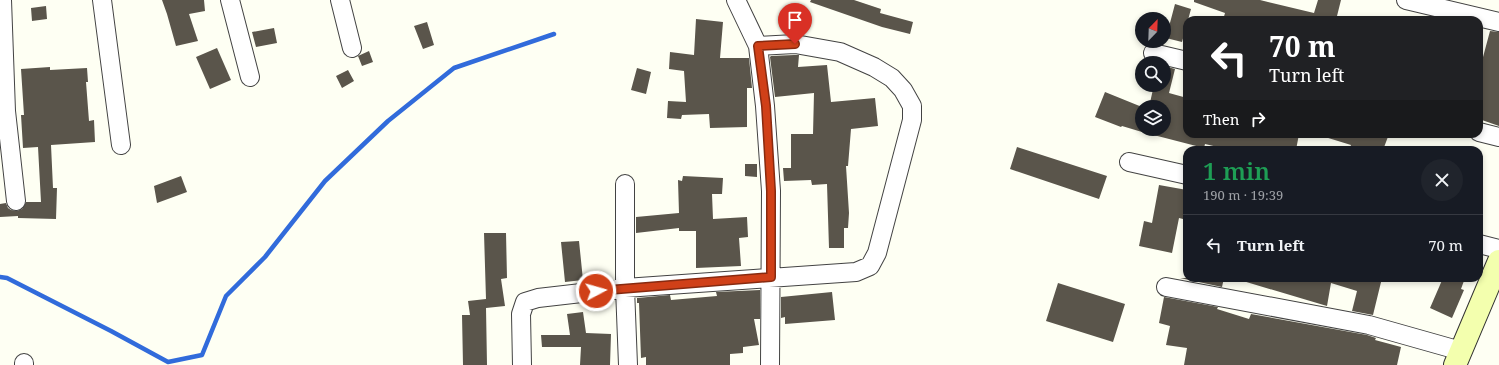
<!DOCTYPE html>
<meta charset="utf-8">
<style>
:root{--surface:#171b24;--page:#20242c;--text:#f1f3f6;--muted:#9ea1a6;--line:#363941}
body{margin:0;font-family:"Noto Serif",serif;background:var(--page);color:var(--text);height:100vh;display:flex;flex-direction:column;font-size:15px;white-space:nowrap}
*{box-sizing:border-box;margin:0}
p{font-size:13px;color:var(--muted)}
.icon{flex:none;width:22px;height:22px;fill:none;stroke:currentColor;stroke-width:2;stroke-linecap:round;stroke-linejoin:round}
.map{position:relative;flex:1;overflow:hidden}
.sheet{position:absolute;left:1183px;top:146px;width:300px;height:136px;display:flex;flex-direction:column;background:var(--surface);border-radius:12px;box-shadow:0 2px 6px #0003}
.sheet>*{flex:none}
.guide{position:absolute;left:1183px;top:16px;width:300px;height:122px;border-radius:12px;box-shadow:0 2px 6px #0003;background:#202124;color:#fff;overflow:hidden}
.needle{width:26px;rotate:23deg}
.controls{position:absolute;left:1135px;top:12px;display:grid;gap:8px}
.controls a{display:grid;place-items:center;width:36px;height:36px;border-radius:50%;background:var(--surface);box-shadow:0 2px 6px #0003;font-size:20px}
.pin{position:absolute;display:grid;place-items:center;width:34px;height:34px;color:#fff;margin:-41px -17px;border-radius:50% 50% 50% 0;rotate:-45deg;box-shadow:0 0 4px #0007}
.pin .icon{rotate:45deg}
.me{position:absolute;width:44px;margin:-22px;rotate:84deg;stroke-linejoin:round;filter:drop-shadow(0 0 3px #0008)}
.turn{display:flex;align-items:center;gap:14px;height:84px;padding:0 20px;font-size:18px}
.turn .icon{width:52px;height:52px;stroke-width:2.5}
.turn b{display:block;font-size:28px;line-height:34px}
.then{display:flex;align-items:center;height:38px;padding:0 20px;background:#0003;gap:8px;font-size:15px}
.round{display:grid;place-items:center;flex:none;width:42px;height:42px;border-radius:21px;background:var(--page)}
.headline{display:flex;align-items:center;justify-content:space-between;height:68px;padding:0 20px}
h1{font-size:24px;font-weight:600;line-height:30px;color:#1e9e55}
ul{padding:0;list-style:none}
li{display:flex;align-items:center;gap:12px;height:60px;padding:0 20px;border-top:1px solid var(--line)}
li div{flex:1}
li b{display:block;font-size:15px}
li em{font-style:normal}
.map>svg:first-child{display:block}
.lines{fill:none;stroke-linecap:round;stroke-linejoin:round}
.stream{stroke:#316bdb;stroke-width:4.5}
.building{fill:#5a554b}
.street-casing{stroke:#434343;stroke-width:20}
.secondary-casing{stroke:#323232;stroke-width:24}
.street{stroke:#fff;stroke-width:18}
.secondary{stroke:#f3ffae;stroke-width:22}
.route-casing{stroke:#872a10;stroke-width:10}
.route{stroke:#d04018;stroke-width:7}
</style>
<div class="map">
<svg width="1499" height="365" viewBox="0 0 1499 365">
<rect width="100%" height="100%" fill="#fefff3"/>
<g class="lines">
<!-- stream -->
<path class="stream" d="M 0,277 L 7,278 L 111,331 L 168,362 L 202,355 L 226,296 L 265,257 L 325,181 L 388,121 L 454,68 L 554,34"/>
</g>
<!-- building -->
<path class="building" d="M 162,0 L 204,0 L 205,11 L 189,14 L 198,41 L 176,46 L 167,14 Z
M 811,0 L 854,0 L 881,9 L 880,13 L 913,22 L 910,34 L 882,27 L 810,2 Z
M 1194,0 L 1260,0 L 1314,13 L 1318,0 L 1341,0 L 1336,20 L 1223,20 L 1225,13 L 1194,2 Z
M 1175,4 L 1191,9 L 1182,42 L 1166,38 Z
M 46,6 L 47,19 L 32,21 L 31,8 Z
M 696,19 L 723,22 L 720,58 L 749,58 L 752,88 L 747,88 L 747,127 L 710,128 L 709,114 L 682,115 L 681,119 L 667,118 L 668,101 L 686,102 L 684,71 L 669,69 L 670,52 L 694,55 Z
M 427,22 L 434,45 L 423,49 L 414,26 Z
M 274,28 L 277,43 L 256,47 L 252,32 Z
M 1490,31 L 1499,32 L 1499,126 L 1479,119 L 1479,72 Z
M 217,48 L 231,80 L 210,89 L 196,57 Z
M 369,51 L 373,62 L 362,66 L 358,56 Z
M 794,55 L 799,55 L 798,67 L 827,65 L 831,102 L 875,98 L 878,126 L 851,129 L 848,166 L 846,166 L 849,213 L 848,228 L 844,228 L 844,248 L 829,248 L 827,184 L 812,185 L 811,180 L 784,181 L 783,168 L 791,168 L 791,134 L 813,134 L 814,93 L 775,97 L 770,57 L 771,56 Z
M 1164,66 L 1175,69 L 1169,93 L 1187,98 L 1187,134 L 1249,134 L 1269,138 L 1269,134 L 1299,134 L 1296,150 L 1230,150 L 1205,144 L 1204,148 L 1142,132 L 1143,129 L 1164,129 L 1164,107 L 1149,107 L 1154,85 L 1164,85 Z
M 50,67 L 50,70 L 87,68 L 88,82 L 86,82 L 89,121 L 94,120 L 95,142 L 51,145 L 53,188 L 57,188 L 56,219 L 18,218 L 18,216 L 0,217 L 0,204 L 6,203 L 8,208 L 11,210 L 17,211 L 22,209 L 26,202 L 41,202 L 38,147 L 23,148 L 21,115 L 24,115 L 21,69 Z
M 637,68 L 651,72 L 646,94 L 631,90 Z
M 348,70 L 354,81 L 342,88 L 336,76 Z
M 1105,92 L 1142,107 L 1142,132 L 1122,126 L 1121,127 L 1095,117 Z
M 1326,134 L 1389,134 L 1383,150 L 1349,150 L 1351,145 L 1325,137 Z
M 1017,147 L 1107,176 L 1099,199 L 1010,169 Z
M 745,164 L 757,164 L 757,177 L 745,176 Z
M 181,176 L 187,192 L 157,203 L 154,186 Z
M 683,176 L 723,178 L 722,194 L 712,194 L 713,219 L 747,217 L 748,237 L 739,238 L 741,266 L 696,268 L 696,231 L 679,231 L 679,228 L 636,233 L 636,217 L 679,213 L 678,180 L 682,181 Z
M 1159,185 L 1187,190 L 1187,220 L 1179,218 L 1172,253 L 1139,246 L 1144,221 L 1152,223 Z
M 484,233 L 506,233 L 507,278 L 501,279 L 505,306 L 486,308 L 487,365 L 463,365 L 462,315 L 470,315 L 468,301 L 486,299 Z
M 579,241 L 583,280 L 565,282 L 561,242 Z
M 1180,278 L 1224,278 L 1222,287 Z
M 1244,278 L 1382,278 L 1373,315 L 1352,311 L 1357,291 L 1331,283 L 1327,306 L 1243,281 Z
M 1443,278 L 1465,278 L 1461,289 L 1464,290 L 1452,318 L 1430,308 Z
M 1058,283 L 1125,304 L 1113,342 L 1046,321 Z
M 760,290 L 760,319 L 754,319 L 759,345 L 743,347 L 743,353 L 730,354 L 730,365 L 646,365 L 646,357 L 641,358 L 639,303 L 637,303 L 637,298 L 670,295 L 671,300 L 717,296 L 716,292 Z
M 832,292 L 835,320 L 785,324 L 785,317 L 781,318 L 781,297 Z
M 1164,297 L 1218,307 L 1217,309 L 1249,319 L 1251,314 L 1367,335 L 1376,338 L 1375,340 L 1401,347 L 1397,365 L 1184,365 L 1187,348 L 1166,345 L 1170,326 L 1159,323 Z
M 583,312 L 586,333 L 611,334 L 610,365 L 580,365 L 581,347 L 542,347 L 541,335 L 570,335 L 567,314 Z"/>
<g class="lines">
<defs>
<path id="street" d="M 2,0 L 6,111 L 16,201
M 102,0 L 121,145
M 230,0 L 250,77
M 340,0 L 352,48
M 736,0 L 758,46 L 765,106 L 771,191 L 770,365
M 1406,0 L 1499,22
M 1153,53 L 1187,61
M 1479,132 L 1499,137
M 1129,162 L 1187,175
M 625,184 L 625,288 L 628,365
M 1479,244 L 1499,249
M 1166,287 L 1369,325 L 1461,351
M 24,365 L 24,363
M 522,365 L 521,314 L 525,302 L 538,298 L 625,288 L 856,272 L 870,266 L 877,253 L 912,120 L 912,106 L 903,90 L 892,78 L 874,67 L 840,52 L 795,44 L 758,46"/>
<path id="secondary" d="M 1455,365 L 1499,261"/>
</defs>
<!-- street casing -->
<use href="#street" class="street-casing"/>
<!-- secondary casing -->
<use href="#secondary" class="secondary-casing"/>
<!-- street -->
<use href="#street" class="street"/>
<!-- secondary -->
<use href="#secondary" class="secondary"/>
</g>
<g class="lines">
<defs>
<path id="route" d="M 596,291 L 771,277 L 771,191 L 766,106 L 758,46 L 795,44"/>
</defs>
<!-- route casing -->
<use href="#route" class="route-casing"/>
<!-- route -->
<use href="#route" class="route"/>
</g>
</svg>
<div class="controls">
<a><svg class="needle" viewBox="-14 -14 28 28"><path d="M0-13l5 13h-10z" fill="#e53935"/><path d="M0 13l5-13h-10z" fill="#9ea1a6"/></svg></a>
<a><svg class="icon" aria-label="search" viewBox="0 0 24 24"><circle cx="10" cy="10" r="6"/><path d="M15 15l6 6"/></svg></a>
<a><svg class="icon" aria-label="layers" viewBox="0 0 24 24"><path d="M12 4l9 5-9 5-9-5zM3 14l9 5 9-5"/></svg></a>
</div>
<div class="pin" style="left:795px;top:44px;background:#d93025"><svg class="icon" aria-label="arrive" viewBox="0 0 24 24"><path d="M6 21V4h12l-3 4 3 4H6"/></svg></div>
<svg class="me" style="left:596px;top:291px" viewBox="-20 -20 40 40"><circle r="17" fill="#d04018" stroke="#fff" stroke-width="3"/><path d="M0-11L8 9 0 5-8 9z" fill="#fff"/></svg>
<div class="guide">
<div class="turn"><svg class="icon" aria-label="left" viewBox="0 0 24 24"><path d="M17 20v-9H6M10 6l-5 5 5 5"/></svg><div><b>70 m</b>Turn left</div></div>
<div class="then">Then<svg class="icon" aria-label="right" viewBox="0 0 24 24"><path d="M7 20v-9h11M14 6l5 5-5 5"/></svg></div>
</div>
<section class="sheet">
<div class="headline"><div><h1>1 min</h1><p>190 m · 19:39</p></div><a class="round"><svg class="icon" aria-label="close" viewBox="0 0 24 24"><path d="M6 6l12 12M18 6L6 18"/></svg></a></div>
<ul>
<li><svg class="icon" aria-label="left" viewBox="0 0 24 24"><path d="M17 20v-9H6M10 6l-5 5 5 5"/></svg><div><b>Turn left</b></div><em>70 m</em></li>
</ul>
</section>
</div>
